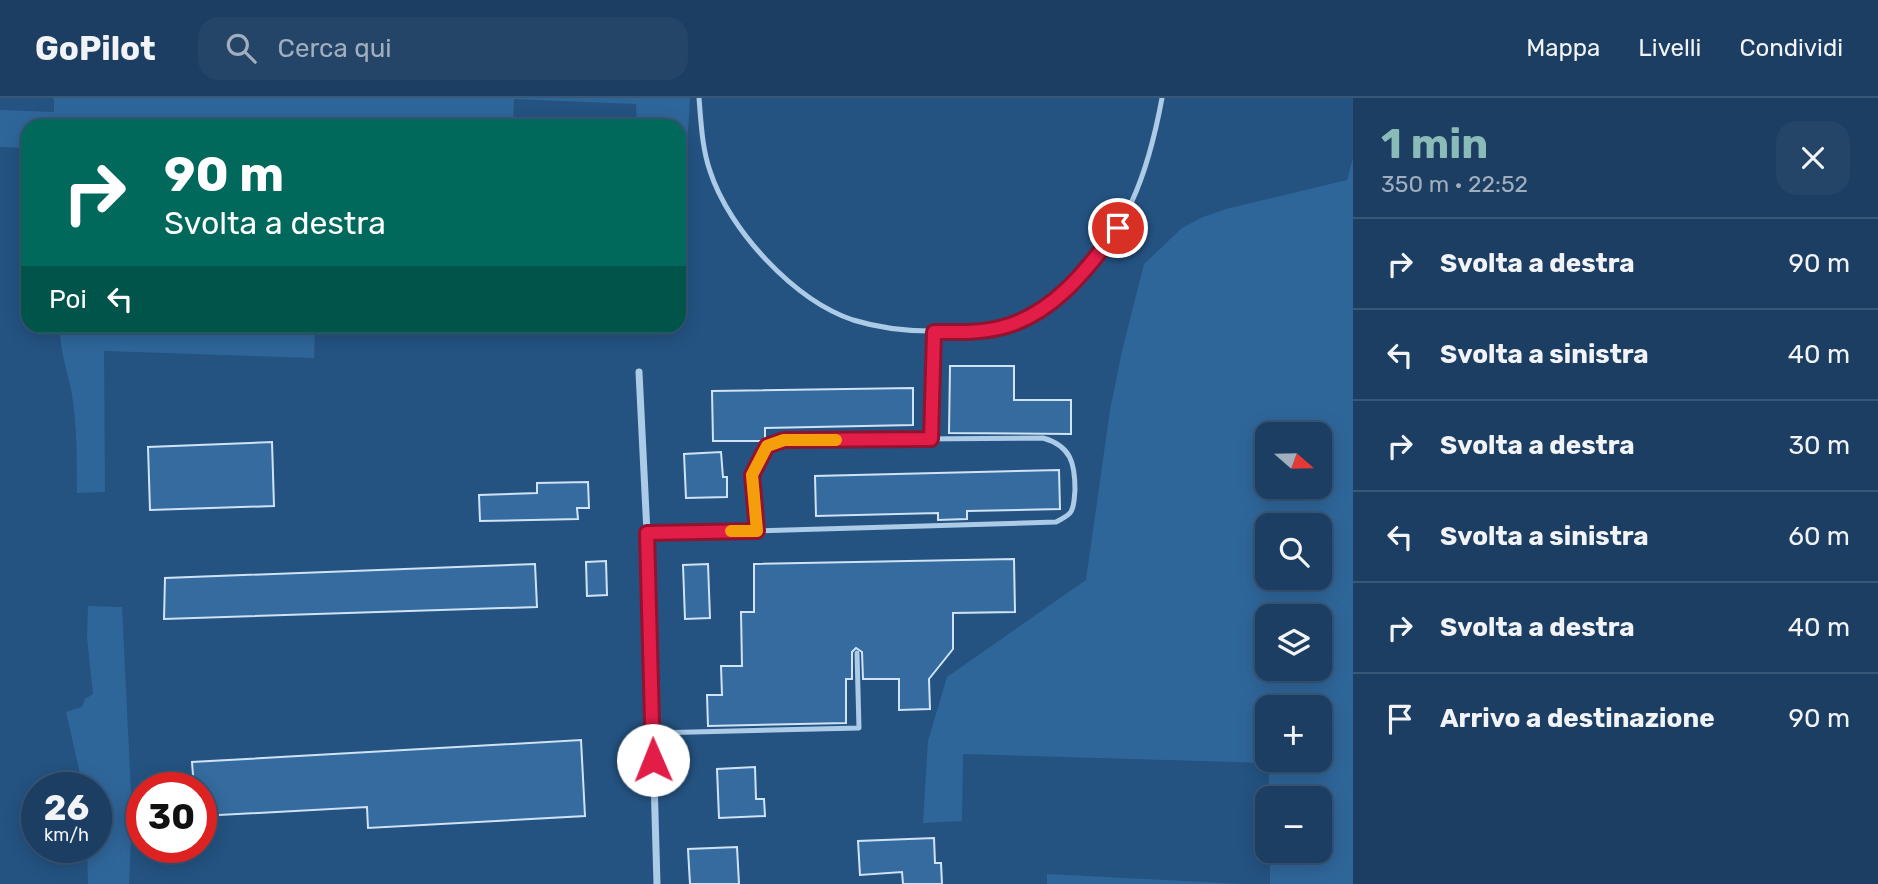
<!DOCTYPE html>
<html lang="it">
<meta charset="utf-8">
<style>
:root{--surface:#1b3e62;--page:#244568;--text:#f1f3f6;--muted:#a0aebe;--line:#395777;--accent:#8bbbb9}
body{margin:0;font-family:Rubik,sans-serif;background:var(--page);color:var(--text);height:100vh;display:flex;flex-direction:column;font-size:26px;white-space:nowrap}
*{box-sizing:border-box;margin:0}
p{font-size:23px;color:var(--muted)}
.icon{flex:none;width:38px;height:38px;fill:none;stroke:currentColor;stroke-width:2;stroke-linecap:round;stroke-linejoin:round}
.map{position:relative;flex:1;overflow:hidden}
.drawer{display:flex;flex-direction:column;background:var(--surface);width:525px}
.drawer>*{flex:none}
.top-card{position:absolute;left:21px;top:21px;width:665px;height:214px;border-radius:21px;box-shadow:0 4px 18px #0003,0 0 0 2px var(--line);background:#00695c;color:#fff;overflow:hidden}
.needle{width:46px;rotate:110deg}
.fabs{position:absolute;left:1255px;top:324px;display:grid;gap:14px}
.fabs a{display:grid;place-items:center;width:77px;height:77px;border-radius:14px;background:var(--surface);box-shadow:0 4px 18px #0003,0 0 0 2px var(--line);font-size:35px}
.speed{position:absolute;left:21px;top:674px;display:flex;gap:14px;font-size:35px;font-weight:700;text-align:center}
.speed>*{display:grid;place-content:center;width:91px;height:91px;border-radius:50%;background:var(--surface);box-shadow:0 4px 18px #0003,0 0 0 2px var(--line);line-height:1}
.speed small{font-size:18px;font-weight:400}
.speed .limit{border:10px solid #d22;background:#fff;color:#111}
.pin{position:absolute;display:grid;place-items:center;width:60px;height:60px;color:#fff;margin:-30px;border:4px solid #fff;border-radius:50%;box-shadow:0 2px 7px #0007}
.me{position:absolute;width:77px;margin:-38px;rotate:359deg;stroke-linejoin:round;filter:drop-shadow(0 0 5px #0008)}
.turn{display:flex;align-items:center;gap:24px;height:147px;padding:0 28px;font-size:32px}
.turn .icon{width:91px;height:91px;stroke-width:2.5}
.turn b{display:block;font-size:49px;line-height:60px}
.then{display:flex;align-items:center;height:66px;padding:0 28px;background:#0003;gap:14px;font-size:26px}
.round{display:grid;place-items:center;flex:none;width:74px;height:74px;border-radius:21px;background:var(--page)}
.head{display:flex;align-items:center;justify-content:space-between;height:119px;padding:0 28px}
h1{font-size:42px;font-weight:700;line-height:52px;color:var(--accent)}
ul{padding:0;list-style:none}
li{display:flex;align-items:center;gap:21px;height:91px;padding:0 28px;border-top:2px solid var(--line)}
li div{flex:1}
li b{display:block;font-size:26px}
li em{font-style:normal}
header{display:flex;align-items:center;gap:42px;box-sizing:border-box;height:98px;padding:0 35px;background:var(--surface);border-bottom:2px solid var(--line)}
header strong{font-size:33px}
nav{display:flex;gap:38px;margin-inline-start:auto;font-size:24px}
.search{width:490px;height:63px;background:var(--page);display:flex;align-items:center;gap:18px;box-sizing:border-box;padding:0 24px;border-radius:21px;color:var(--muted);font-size:26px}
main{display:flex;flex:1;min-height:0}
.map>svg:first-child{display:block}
.green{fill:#2f669a;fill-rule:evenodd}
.building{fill:#356b9f;stroke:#d0e3f6;stroke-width:2}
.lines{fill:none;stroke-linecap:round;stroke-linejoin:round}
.service{stroke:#accbe7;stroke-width:5}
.minor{stroke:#accbe7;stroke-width:7}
.route-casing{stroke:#92132f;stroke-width:18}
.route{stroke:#e11d48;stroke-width:12}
.slow{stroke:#f59e0b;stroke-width:12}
</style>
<header>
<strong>GoPilot</strong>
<div class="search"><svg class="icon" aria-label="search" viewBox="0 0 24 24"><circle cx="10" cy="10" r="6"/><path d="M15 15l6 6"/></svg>Cerca qui</div>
<nav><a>Mappa</a><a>Livelli</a><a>Condividi</a></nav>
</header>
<main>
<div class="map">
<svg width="1353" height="786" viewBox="0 0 1353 786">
<rect width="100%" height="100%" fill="#245382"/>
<!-- green -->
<path class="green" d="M 54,0 L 690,0 L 687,48 L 679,48 L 679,28 L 637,28 L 636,6 L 514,1 L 513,28 L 28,28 L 28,50 L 0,49 L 0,12 L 54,14 Z
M 1353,60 L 1353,786 L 1270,786 L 1270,753 L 1320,752 L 1320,700 L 1269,700 L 1269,665 L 963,656 L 962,723 L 923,725 L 928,643 L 947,579 L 1086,482 L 1110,312 L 1122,253 L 1144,166 L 1182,130 L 1203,119 L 1226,111 L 1347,82 ZM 1320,336 L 1320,388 L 1267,388 L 1267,336 ZM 1320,427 L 1320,480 L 1267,480 L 1267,427 ZM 1320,518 L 1320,570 L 1267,570 L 1267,518 ZM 1320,609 L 1320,662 L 1267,662 L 1267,609 Z
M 60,228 L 315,228 L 314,260 L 104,253 L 105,394 L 77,395 C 77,362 77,329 72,297 C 68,274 59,251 60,228 Z
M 88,508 L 122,509 L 132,716 L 129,786 L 88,786 L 87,749 L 96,749 L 96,690 L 83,689 L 66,614 L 82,609 L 85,601 L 93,596 L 87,539 Z
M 1047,776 L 1242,786 L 1047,786 Z"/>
<!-- building -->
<path class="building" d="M 950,268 L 1014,268 L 1014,302 L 1071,302 L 1071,336 L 949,335 Z
M 913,290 L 913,327 L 765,330 L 765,343 L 713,343 L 712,293 Z
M 272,344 L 274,408 L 150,412 L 148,349 Z
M 721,354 L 723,379 L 727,379 L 727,399 L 686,400 L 684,356 Z
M 1059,372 L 1060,411 L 967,413 L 967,421 L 938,422 L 938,415 L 816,418 L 815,378 Z
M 588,384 L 589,410 L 577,410 L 578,421 L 480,423 L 479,397 L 537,395 L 537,385 Z
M 1014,461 L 1015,514 L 953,515 L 953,551 L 929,581 L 930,611 L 899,612 L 899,581 L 863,581 L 862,554 L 856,550 L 852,554 L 852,581 L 846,581 L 846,625 L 708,628 L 707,597 L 722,597 L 721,568 L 742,568 L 741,514 L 754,514 L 754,466 Z
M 606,463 L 607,497 L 587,498 L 586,464 Z
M 535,466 L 537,509 L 164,521 L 165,480 Z
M 708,466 L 710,520 L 685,521 L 683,467 Z
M 581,642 L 585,718 L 368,730 L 367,709 L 201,718 L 201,690 L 194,690 L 192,664 Z
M 755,669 L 756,701 L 764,701 L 765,718 L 719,720 L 717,671 Z
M 934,740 L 935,765 L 941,765 L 942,786 L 903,786 L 902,774 L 860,777 L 858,743 Z
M 737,749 L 739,786 L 690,786 L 688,751 Z"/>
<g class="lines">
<!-- service -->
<path class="service" d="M 699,0 C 701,24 702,50 710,73 C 729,132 794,202 853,222 C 879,230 904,233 931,233 C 964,235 999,234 1029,219 C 1043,213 1056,200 1067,190 C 1127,137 1148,76 1162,0
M 1043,340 C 1071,348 1075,365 1075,392 C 1074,399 1075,409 1070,415 C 1067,418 1060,422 1056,424 L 757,433 L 752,377 L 767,348 L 784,342 Z
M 931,341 L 934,234
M 647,435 L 757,433
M 653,635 L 859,630 L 857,555"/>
<!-- minor -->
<path class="minor" d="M 639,274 L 647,435 L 657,786"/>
</g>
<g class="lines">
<defs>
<path id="route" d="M 653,662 L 647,435 L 757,433 L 752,377 L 767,348 L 784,342 L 931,341 L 934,234 C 956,234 978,235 999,230 C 1052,218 1088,171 1118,130"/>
</defs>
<!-- route casing -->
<use href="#route" class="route-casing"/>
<!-- route -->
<use href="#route" class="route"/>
<!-- slow -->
<path class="slow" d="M 731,433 L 757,433 L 752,377 L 767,348 L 784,342 L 836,342"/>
</g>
</svg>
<div class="fabs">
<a><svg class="needle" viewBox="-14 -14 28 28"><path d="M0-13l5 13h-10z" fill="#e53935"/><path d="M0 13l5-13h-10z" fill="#a0aebe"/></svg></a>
<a><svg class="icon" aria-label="search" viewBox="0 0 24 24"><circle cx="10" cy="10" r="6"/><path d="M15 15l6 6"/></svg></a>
<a><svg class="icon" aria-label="layers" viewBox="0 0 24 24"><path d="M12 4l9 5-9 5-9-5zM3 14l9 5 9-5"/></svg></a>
<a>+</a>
<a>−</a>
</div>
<div class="speed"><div>26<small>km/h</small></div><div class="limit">30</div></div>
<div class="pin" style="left:1118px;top:130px;background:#d93025"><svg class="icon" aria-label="arrive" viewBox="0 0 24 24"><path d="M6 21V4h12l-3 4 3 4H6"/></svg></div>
<svg class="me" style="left:653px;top:662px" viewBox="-20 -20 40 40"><circle r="19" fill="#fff"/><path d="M0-13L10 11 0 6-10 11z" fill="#e11d48"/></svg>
<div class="top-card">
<div class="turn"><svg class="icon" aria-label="right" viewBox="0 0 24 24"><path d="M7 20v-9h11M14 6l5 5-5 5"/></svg><div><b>90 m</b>Svolta a destra</div></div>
<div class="then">Poi<svg class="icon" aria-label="left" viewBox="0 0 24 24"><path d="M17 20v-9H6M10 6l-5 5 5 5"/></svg></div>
</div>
</div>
<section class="drawer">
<div class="head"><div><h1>1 min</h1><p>350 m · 22:52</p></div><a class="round"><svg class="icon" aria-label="close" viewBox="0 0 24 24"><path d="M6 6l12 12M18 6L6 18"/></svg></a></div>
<ul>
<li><svg class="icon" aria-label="right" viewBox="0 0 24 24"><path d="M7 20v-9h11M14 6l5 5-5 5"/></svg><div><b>Svolta a destra</b></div><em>90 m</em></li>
<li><svg class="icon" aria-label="left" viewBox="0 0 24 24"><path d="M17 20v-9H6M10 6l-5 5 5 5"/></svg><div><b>Svolta a sinistra</b></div><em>40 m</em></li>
<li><svg class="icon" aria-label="right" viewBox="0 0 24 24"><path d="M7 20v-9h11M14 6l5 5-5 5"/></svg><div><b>Svolta a destra</b></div><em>30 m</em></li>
<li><svg class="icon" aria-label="left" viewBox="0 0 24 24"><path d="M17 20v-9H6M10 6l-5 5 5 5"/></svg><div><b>Svolta a sinistra</b></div><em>60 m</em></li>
<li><svg class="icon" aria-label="right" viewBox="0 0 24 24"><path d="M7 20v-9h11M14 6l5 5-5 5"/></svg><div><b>Svolta a destra</b></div><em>40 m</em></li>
<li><svg class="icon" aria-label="arrive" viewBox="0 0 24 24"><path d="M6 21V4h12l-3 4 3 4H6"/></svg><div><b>Arrivo a destinazione</b></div><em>90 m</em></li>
</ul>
</section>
</main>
